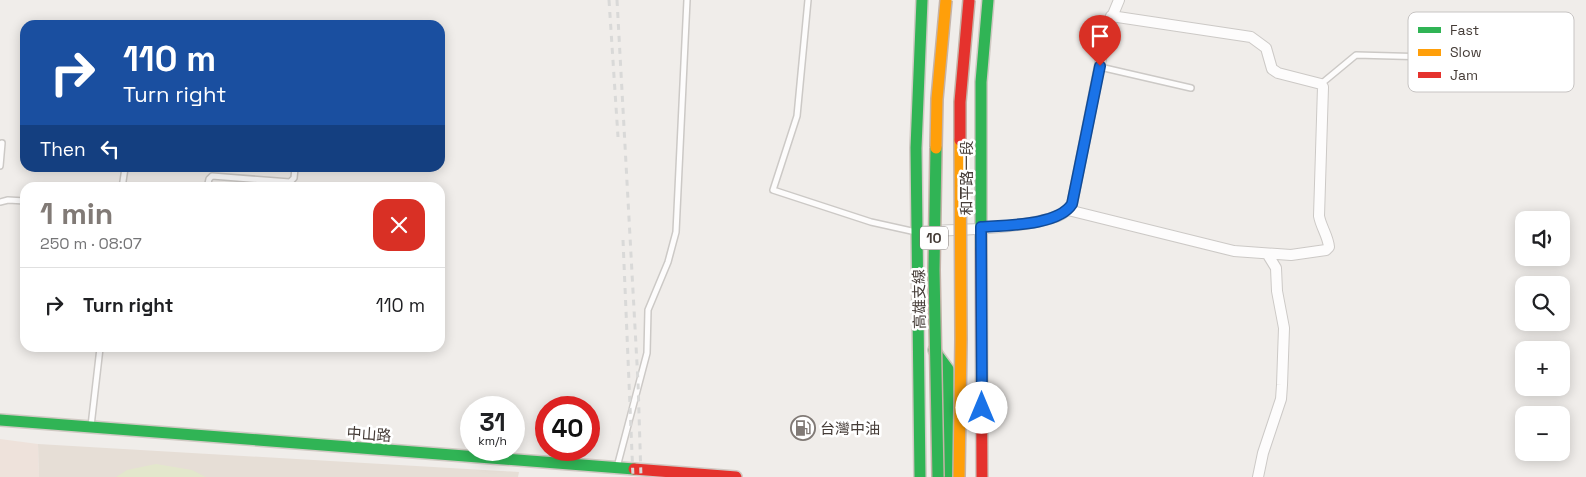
<!DOCTYPE html>
<meta charset="utf-8">
<style>
:root{--surface:#fff;--page:#f6f6f6;--text:#202124;--muted:#757577;--line:#e0e0e0;--accent:#817a76}
body{margin:0;font-family:"Space Grotesk","Noto Sans TC",sans-serif;background:var(--page);color:var(--text);height:100vh;display:flex;flex-direction:column;font-size:19px;white-space:nowrap}
*{box-sizing:border-box;margin:0}
p{font-size:16px;color:var(--muted)}
.icon{flex:none;width:28px;height:28px;fill:none;stroke:currentColor;stroke-width:2;stroke-linecap:round;stroke-linejoin:round}
.map{position:relative;flex:1;overflow:hidden}
.side{position:absolute;left:20px;top:182px;width:425px;height:170px;display:flex;flex-direction:column;background:var(--surface);border-radius:15px;box-shadow:0 2px 12px #0003}
.side>*{flex:none}
.guide{position:absolute;left:20px;top:20px;width:425px;height:152px;border-radius:15px;box-shadow:0 2px 12px #0003;background:#1a4fa0;color:#fff;overflow:hidden}
.tools{position:absolute;left:1515px;top:211px;display:grid;gap:10px}
.tools a{display:grid;place-items:center;width:55px;height:55px;border-radius:10px;background:var(--surface);box-shadow:0 2px 12px #0003;font-size:25px}
.speed{position:absolute;left:460px;top:396px;display:flex;gap:10px;font-size:25px;font-weight:700;text-align:center}
.speed>*{display:grid;place-content:center;width:65px;height:65px;border-radius:50%;background:var(--surface);box-shadow:0 2px 12px #0003;line-height:1}
.speed small{font-size:12px;font-weight:400}
.speed .limit{border:8px solid #d22;background:#fff;color:#111}
.pin{position:absolute;display:grid;place-items:center;width:42px;height:42px;color:#fff;margin:-51px -21px;border-radius:50% 50% 50% 0;rotate:-45deg;box-shadow:0 0 5px #0007}
.pin .icon{rotate:45deg}
.me{position:absolute;width:55px;margin:-28px;rotate:0deg;stroke-linejoin:round;filter:drop-shadow(0 0 4px #0008)}
.turn{display:flex;align-items:center;gap:18px;height:105px;padding:0 20px;font-size:22px}
.turn .icon{width:65px;height:65px;stroke-width:2.5}
.turn b{display:block;font-size:35px;line-height:42px}
.then{display:flex;align-items:center;height:48px;padding:0 20px;background:#0003;gap:10px;font-size:19px}
.round{display:grid;place-items:center;flex:none;width:52px;height:52px;border-radius:15px;background:var(--page)}
.overview{display:flex;align-items:center;justify-content:space-between;height:85px;padding:0 20px}
h1{font-size:30px;font-weight:800;line-height:38px;color:var(--accent)}
ul{padding:0;list-style:none}
li{display:flex;align-items:center;gap:15px;height:75px;padding:0 20px;border-top:1px solid var(--line)}
li div{flex:1}
li b{display:block;font-size:19px}
li em{font-style:normal}
.map>svg:first-child{display:block}
.commercial{fill:#eee2db}
.education{fill:#e6ded6}
.green{fill:#e3e7cc}
.lines{fill:none;stroke-linecap:round;stroke-linejoin:round}
.lane-casing{stroke:#ccc9c6;stroke-width:8}
.street-casing{stroke:#ccc9c6;stroke-width:12}
.fast-casing{stroke:#d0c9c3;stroke-width:14}
.jam-casing{stroke:#d0c9c3;stroke-width:14}
.lane{stroke:#fdfcfc;stroke-width:5}
.street{stroke:#fdfcfc;stroke-width:10}
.fast{stroke:#30b455;stroke-width:11}
.jam{stroke:#e5322d;stroke-width:11}
.rail{stroke:#d9d9d8;stroke-width:3;stroke-dasharray:6 6;stroke-linecap:butt}
.fast-bridge-casing{stroke:#c5b3a8;stroke-width:14;stroke-linecap:butt}
.slow-bridge-casing{stroke:#c5b3a8;stroke-width:14;stroke-linecap:butt}
.jam-bridge-casing{stroke:#c5b3a8;stroke-width:14;stroke-linecap:butt}
.fast-bridge{stroke:#30b455;stroke-width:11}
.slow-bridge{stroke:#ff9f0a;stroke-width:11}
.jam-bridge{stroke:#e5322d;stroke-width:11}
.route-casing{stroke:#114b97;stroke-width:12}
.route{stroke:#1a73e8;stroke-width:9}
.labels{text-anchor:middle;dominant-baseline:central;stroke-width:5;stroke-linejoin:round;paint-order:stroke}
.shield{fill:#fff;stroke:#7d7673;stroke-width:1}
.shield-label{font-size:14px;font-weight:bold;fill:#453c37}
.street-label{font-size:15px;fill:#453c37;stroke:#fff}
.poi-label{font-size:15px;fill:#453c37;stroke:#fff;text-anchor:start}
.key{fill:#fff;stroke:#c7c4c3;stroke-width:1}
.key-label{font-size:14px;fill:#453c37}
</style>
<div class="map">
<svg width="1586" height="477" viewBox="0 0 1586 477">
<rect width="100%" height="100%" fill="#f0edea"/>
<!-- commercial -->
<path class="commercial" d="M 0,439 L 38,444 L 39,477 L 0,477 Z"/>
<!-- education -->
<path class="education" d="M 38,444 L 519,472 L 518,477 L 39,477 Z"/>
<!-- green -->
<path class="green" d="M 156,464 L 192,470 L 206,477 L 116,477 L 127,470 Z"/>
<g class="lines">
<defs>
<path id="lane" d="M 808,0 L 797,116 L 773,190 L 871,222 L 916,232
M 1100,67 L 1191,88
M 1321,84 L 1356,55 L 1430,57
M 0,166 L 2,143
M 122,188 L 125,168
M 207,188 L 209,179 L 212,176 L 290,182 L 294,178 L 295,168
M 0,202 L 8,200 L 25,201
M 91,426 L 100,348
M 617,467 L 647,353 L 648,310 L 668,262 L 676,232 L 687,0"/>
<path id="street" d="M 1068,210 L 1234,251 L 1291,255 L 1326,250 L 1329,247 C 1328,236 1321,227 1319,216 L 1323,87 L 1321,84 L 1278,73 L 1272,69 L 1266,48 L 1251,37 L 1111,16
M 918,232 C 961,229 1017,230 1058,216 C 1064,214 1068,210 1072,204 L 1107,29 L 1119,0
M 1258,477 L 1263,453 L 1281,399 L 1282,385 L 1284,328 L 1277,291 L 1276,268 L 1268,255"/>
<path id="fast" d="M 981,249 L 981,82 L 988,0
M 934,350 L 948,369 L 949,477
M 0,420 L 634,469
M 920,477 L 916,148 L 922,0"/>
<path id="jam" d="M 981,249 L 982,477
M 634,469 L 736,477"/>
</defs>
<!-- lane casing -->
<use href="#lane" class="lane-casing"/>
<!-- street casing -->
<use href="#street" class="street-casing"/>
<!-- fast casing -->
<use href="#fast" class="fast-casing"/>
<!-- jam casing -->
<use href="#jam" class="jam-casing"/>
<!-- lane -->
<use href="#lane" class="lane"/>
<!-- street -->
<use href="#street" class="street"/>
<!-- fast -->
<use href="#fast" class="fast"/>
<!-- jam -->
<use href="#jam" class="jam"/>
<!-- rail -->
<path class="rail" d="M 609,0 L 618,137
M 617,0 L 638,382 L 641,477
M 623,240 L 633,477"/>
<defs>
<path id="fast-bridge" d="M 936,148 L 934,270 L 938,477"/>
<path id="slow-bridge" d="M 936,148 L 937,99 L 946,0
M 959,477 L 961,339 L 960,140"/>
<path id="jam-bridge" d="M 960,140 L 960,102 L 969,0"/>
</defs>
<!-- fast-bridge casing -->
<use href="#fast-bridge" class="fast-bridge-casing"/>
<!-- slow-bridge casing -->
<use href="#slow-bridge" class="slow-bridge-casing"/>
<!-- jam-bridge casing -->
<use href="#jam-bridge" class="jam-bridge-casing"/>
<!-- fast-bridge -->
<use href="#fast-bridge" class="fast-bridge"/>
<!-- slow-bridge -->
<use href="#slow-bridge" class="slow-bridge"/>
<!-- jam-bridge -->
<use href="#jam-bridge" class="jam-bridge"/>
</g>
<g class="lines">
<defs>
<path id="route" d="M 982,408 L 981,227 C 1005,225 1058,226 1072,204 L 1100,66"/>
</defs>
<!-- route casing -->
<use href="#route" class="route-casing"/>
<!-- route -->
<use href="#route" class="route"/>
</g>
<!-- icons -->
<defs>
<symbol id="fuel-ring" viewBox="-11 -11 22 22"><circle r="9.5" fill="#fff" stroke="#817a76" stroke-width="1.5"/><path d="M-5.5-6h7V0h2V4h1.3V-2.5L3-4.5l.8-.8L6-3V5H2.5V1h-1V6h-7ZM-4.2-4.7v3.2H.2V-4.7Z" fill="#817a76"/></symbol>
</defs>
<g fill-rule="evenodd">
<use href="#fuel-ring" x="789" y="414" width="28" height="28"/>
</g>
<g class="labels">
<!-- shield labels -->
<rect class="shield" x="920" y="226.5" width="28" height="23" rx="4"/>
<g class="shield-label">
<text x="934" y="238">10</text>
</g>
<!-- street labels -->
<g class="street-label">
<text transform="translate(966 178) rotate(-90)">和平路一段</text>
<text transform="translate(919 299) rotate(-91)">高雄支線</text>
<text transform="translate(369 434) rotate(4)">中山路</text>
</g>
<!-- poi labels -->
<g class="poi-label">
<text x="820" y="428">台灣中油</text>
</g>
</g>
<!-- legend -->
<rect x="1408" y="12" width="166" height="80" rx="8" class="key"/>
<rect x="1418" y="27" width="23" height="6" fill="#30b455"/>
<rect x="1418" y="49" width="23" height="7" fill="#ff9f0a"/>
<rect x="1418" y="72" width="23" height="6" fill="#e5322d"/>
<g class="key-label">
<text x="1450" y="35">Fast</text>
<text x="1450" y="57">Slow</text>
<text x="1450" y="80">Jam</text>
</g>
</svg>
<div class="tools">
<a><svg class="icon" aria-label="sound" viewBox="0 0 24 24"><path d="M4 9h4l5-4v14l-5-4H4zM17 9q2 3 0 6"/></svg></a>
<a><svg class="icon" aria-label="search" viewBox="0 0 24 24"><circle cx="10" cy="10" r="6"/><path d="M15 15l6 6"/></svg></a>
<a>+</a>
<a>−</a>
</div>
<div class="speed"><div>31<small>km/h</small></div><div class="limit">40</div></div>
<div class="pin" style="left:1100px;top:66px;background:#d93025"><svg class="icon" aria-label="arrive" viewBox="0 0 24 24"><path d="M6 21V4h12l-3 4 3 4H6"/></svg></div>
<svg class="me" style="left:982px;top:408px" viewBox="-20 -20 40 40"><circle r="19" fill="#fff"/><path d="M0-13L10 11 0 6-10 11z" fill="#1a73e8"/></svg>
<div class="guide">
<div class="turn"><svg class="icon" aria-label="right" viewBox="0 0 24 24"><path d="M7 20v-9h11M14 6l5 5-5 5"/></svg><div><b>110 m</b>Turn right</div></div>
<div class="then">Then<svg class="icon" aria-label="left" viewBox="0 0 24 24"><path d="M17 20v-9H6M10 6l-5 5 5 5"/></svg></div>
</div>
<section class="side">
<div class="overview"><div><h1>1 min</h1><p>250 m · 08:07</p></div><a class="round" style="background:#d93025;color:#fff"><svg class="icon" aria-label="close" viewBox="0 0 24 24"><path d="M6 6l12 12M18 6L6 18"/></svg></a></div>
<ul>
<li><svg class="icon" aria-label="right" viewBox="0 0 24 24"><path d="M7 20v-9h11M14 6l5 5-5 5"/></svg><div><b>Turn right</b></div><em>110 m</em></li>
</ul>
</section>
</div>
